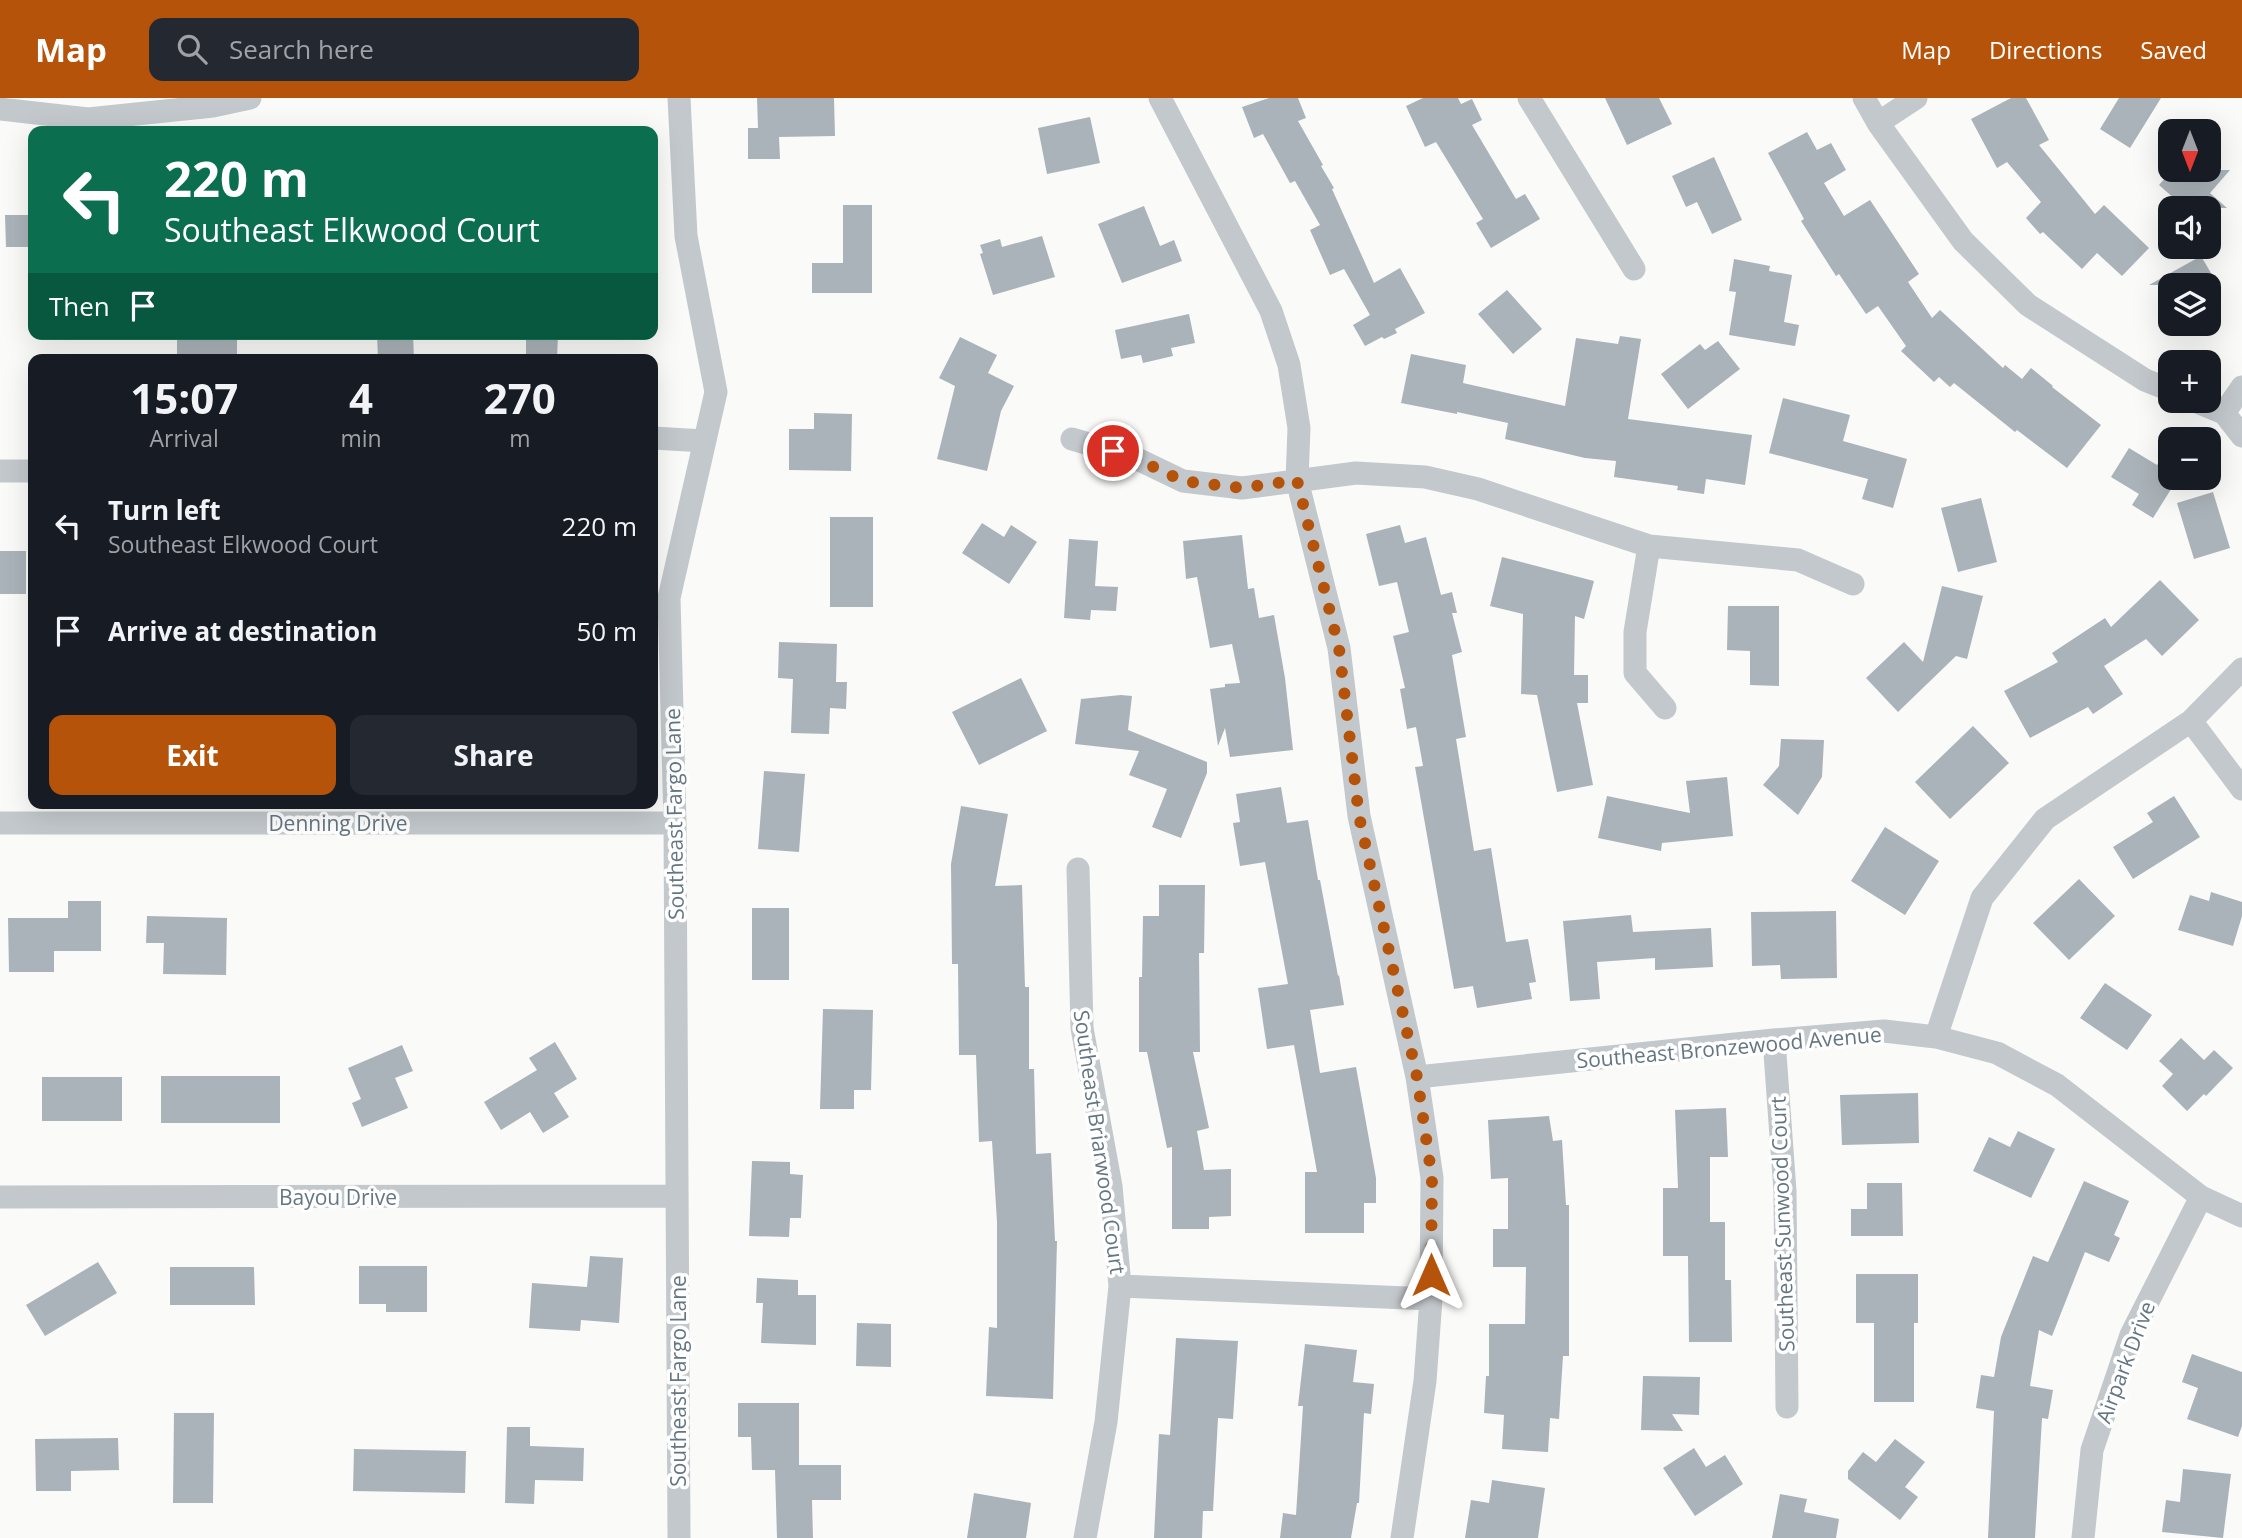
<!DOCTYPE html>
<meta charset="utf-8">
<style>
:root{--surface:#171b24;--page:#242831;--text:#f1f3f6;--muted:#9ea1a6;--accent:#b45309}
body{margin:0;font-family:"Open Sans",sans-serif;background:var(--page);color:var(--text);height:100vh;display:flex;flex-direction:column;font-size:26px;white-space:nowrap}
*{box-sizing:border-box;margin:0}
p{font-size:23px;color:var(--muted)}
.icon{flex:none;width:38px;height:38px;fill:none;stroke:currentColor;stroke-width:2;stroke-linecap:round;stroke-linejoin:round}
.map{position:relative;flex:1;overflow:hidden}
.drawer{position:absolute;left:28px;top:256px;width:630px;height:455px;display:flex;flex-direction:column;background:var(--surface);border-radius:14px;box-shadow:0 7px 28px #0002}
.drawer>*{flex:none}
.top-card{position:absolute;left:28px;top:28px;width:630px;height:214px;border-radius:14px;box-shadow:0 7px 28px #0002;background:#0b6e4f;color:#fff;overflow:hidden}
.needle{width:46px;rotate:180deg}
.fabs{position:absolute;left:2158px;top:21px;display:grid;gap:14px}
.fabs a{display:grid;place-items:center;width:63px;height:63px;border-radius:14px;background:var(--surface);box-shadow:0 7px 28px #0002;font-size:35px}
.pin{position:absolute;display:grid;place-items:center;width:60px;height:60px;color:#fff;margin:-30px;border:4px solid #fff;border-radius:50%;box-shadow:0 2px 7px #0007}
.me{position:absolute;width:77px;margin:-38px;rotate:0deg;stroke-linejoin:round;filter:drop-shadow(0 0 5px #0008)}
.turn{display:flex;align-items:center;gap:24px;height:147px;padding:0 21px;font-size:32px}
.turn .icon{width:91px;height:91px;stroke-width:2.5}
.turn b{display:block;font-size:49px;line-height:60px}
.then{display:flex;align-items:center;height:66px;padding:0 21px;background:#0003;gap:14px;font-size:26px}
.eta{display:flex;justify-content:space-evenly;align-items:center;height:119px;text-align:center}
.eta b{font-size:42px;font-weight:700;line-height:49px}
.primary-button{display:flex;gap:14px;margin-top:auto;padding:14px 21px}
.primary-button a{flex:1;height:80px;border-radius:14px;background:var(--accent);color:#fff;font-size:28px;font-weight:700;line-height:80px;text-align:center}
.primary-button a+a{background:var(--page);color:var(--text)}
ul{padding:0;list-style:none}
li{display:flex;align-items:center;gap:21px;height:105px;padding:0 21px}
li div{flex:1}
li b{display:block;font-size:26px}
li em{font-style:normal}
header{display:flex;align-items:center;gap:42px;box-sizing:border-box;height:98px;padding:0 35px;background:var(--accent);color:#fff}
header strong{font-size:33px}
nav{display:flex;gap:38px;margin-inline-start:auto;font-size:24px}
.search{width:490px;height:63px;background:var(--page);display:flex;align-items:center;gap:18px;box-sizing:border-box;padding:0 24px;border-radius:14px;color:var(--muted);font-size:26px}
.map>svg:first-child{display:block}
.building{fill:#aab3b9}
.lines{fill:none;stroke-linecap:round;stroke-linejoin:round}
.street{stroke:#c3c8cc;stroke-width:23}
.route{stroke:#b45309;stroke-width:12;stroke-dasharray:0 21.6}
.labels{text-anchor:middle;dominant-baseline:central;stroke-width:7;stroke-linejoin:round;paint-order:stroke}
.street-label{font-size:21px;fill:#657683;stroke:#fff}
</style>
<header>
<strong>Map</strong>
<div class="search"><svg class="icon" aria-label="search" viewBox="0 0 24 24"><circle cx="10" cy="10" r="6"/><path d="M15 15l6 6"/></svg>Search here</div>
<nav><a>Map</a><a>Directions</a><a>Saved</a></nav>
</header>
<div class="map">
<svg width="2242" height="1440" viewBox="0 0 2242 1440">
<rect width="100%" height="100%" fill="#fafaf8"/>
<!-- building -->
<path class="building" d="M 757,0 L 834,0 L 835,38 L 779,39 L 780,61 L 748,61 L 748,30 L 758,30 Z
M 1269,0 L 1298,0 L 1306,20 L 1298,23 L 1323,67 L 1321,68 L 1334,90 L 1332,91 L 1374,185 L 1400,170 L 1425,215 L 1395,231 L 1397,235 L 1384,241 L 1382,239 L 1365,248 L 1353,227 L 1370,217 L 1344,171 L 1330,177 L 1310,132 L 1320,127 L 1295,83 L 1290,85 L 1263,36 L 1254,40 L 1242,9 Z
M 1423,0 L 1458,0 L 1461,6 L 1472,1 L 1482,22 L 1472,27 L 1516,101 L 1525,96 L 1540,121 L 1491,150 L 1476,125 L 1483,121 L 1436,44 L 1425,49 L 1406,8 Z
M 1605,0 L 1659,0 L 1672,26 L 1627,47 Z
M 2011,0 L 2026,0 L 2049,42 L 2039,47 L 2095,116 L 2104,107 L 2149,150 L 2122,178 L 2097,155 L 2082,171 L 2043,134 L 2040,136 L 2026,120 L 2041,104 L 2007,64 L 1997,70 L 1971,21 Z
M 2119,0 L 2161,0 L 2130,50 L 2100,31 Z
M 1090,19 L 1100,65 L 1047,76 L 1038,30 Z
M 1807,34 L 1817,52 L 1831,45 L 1846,72 L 1824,85 L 1844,118 L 1870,102 L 1919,176 L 1908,184 L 1932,220 L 1940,212 L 2003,270 L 2005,267 L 2022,281 L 2031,270 L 2053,288 L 2052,289 L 2101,327 L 2067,370 L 2017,332 L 2015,334 L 1954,285 L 1950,289 L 1939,279 L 1934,284 L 1901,253 L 1906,248 L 1878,208 L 1866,216 L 1839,176 L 1836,178 L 1801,123 L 1804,121 L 1768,55 Z
M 1714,59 L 1742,122 L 1712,136 L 1697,104 L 1686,109 L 1672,78 Z
M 2172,72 L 2230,72 L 2210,95 L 2227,110 L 2185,110 L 2159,87 Z
M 843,107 L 872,107 L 872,195 L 812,195 L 812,165 L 843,165 Z
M 1144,108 L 1160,148 L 1174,142 L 1182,163 L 1122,185 L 1098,126 Z
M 5,117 L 33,117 L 33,149 L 6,149 Z
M 1042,138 L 1055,179 L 993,197 L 980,156 L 983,155 L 980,147 L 1000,141 L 1002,149 Z
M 2201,158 L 2218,187 L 2149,187 Z
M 1734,161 L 1770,168 L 1769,173 L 1792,177 L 1784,224 L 1799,227 L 1795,248 L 1729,237 L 1736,194 L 1729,193 Z
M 1507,192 L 1542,231 L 1513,256 L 1478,216 Z
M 1189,216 L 1195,245 L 1171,250 L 1173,258 L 1143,265 L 1141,257 L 1121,261 L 1115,232 Z
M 377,236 L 413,236 L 414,261 L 378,261 Z
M 526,236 L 558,236 L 557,261 L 526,261 Z
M 1620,238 L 1641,241 L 1628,321 L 1752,337 L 1745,387 L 1706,381 L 1704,396 L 1677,392 L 1678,388 L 1614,379 L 1616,363 L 1585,360 L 1505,341 L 1508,325 L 1457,314 L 1457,316 L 1401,305 L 1411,256 L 1466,267 L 1463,285 L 1565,308 L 1576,240 L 1618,246 Z
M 960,239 L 997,257 L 988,275 L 1014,288 L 1001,313 L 987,373 L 937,361 L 955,288 L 939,280 Z
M 177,240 L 237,240 L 237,261 L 177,261 Z
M 1718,243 L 1740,271 L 1688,311 L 1661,276 L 1700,246 L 1705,252 Z
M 1783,300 L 1850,317 L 1843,343 L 1907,361 L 1893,410 L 1862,401 L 1868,381 L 1769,355 Z
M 814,315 L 852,316 L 851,373 L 789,372 L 789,331 L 814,331 Z
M 2170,345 L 2170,380 L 2178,380 L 2153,420 L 2132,407 L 2139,396 L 2111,379 L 2129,350 L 2157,367 Z
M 2213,394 L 2230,450 L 2194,461 L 2177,405 Z
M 1981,400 L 1997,464 L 1958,474 L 1941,410 Z
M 830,419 L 873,419 L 873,509 L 830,509 Z
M 982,425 L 1004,439 L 1011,427 L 1037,444 L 1009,486 L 962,455 Z
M 1400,427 L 1405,445 L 1426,439 L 1441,497 L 1452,494 L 1457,515 L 1452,515 L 1462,554 L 1452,557 L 1466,639 L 1456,641 L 1474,753 L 1491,750 L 1506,844 L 1528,841 L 1536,884 L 1529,885 L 1532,901 L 1477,910 L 1473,888 L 1454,891 L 1415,669 L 1423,668 L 1416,629 L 1407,631 L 1400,591 L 1405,590 L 1393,538 L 1409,534 L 1397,484 L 1379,488 L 1366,436 Z
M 1242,437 L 1248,491 L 1254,490 L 1259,520 L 1274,517 L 1285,580 L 1293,652 L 1230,659 L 1225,630 L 1218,648 L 1210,591 L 1225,589 L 1225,586 L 1240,585 L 1232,546 L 1210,550 L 1197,479 L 1186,481 L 1183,443 Z
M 1069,441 L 1098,443 L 1095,488 L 1118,489 L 1116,513 L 1091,512 L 1090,522 L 1064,520 Z
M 0,453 L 26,453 L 26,496 L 0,496 Z
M 1502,459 L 1594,483 L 1584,521 L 1575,518 L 1574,577 L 1588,577 L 1588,605 L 1577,605 L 1593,687 L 1557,694 L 1537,597 L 1521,596 L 1523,516 L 1490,508 Z
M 2160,482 L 2199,522 L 2162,558 L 2146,541 L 2104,568 L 2123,596 L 2093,616 L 2088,609 L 2030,640 L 2004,593 L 2058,564 L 2052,555 L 2105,520 L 2111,529 Z
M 1942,488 L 1983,498 L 1967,561 L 1956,558 L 1898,614 L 1866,580 L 1904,544 L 1923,564 Z
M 1728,508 L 1779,508 L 1779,588 L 1750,587 L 1750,553 L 1727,552 Z
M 779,544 L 837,546 L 836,584 L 847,584 L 846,611 L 830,610 L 829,636 L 791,635 L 793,581 L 778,580 Z
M 1021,580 L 1047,633 L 979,667 L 952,614 Z
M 1121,597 L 1132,598 L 1128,632 L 1207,664 L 1207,675 L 1181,740 L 1152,729 L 1167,691 L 1129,677 L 1139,653 L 1075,646 L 1081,601 Z
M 1973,628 L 2009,665 L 1950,721 L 1915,684 Z
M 1781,641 L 1824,642 L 1822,679 L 1798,717 L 1763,687 L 1779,668 Z
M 764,673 L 805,676 L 799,754 L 758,751 Z
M 1727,679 L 1733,738 L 1662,745 L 1661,753 L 1598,740 L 1607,698 L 1690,715 L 1686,683 Z
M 1281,689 L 1287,725 L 1308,722 L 1318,782 L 1320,782 L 1338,878 L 1339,877 L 1344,907 L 1310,912 L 1320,975 L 1356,969 L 1376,1080 L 1376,1105 L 1364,1105 L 1364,1135 L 1305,1135 L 1305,1074 L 1317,1074 L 1294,947 L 1267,951 L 1258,890 L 1288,886 L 1265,764 L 1240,768 L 1233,725 L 1240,724 L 1236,696 Z
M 2174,698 L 2200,739 L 2133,781 L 2113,749 L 2153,724 L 2147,715 Z
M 961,708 L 1008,716 L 995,788 L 1022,787 L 1025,889 L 1029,889 L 1029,971 L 1034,971 L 1036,1056 L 1051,1055 L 1055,1143 L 1057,1143 L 1053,1301 L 986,1298 L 989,1229 L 997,1230 L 997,1124 L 992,1043 L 979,1044 L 976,957 L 959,957 L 958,866 L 952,866 L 951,766 Z
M 1885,729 L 1939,763 L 1905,817 L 1851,783 Z
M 2079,781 L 2115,818 L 2069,862 L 2033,825 Z
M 1159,787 L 1205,787 L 1204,855 L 1199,855 L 1200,954 L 1193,954 L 1209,1030 L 1197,1033 L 1204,1072 L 1231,1071 L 1231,1118 L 1209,1119 L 1209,1131 L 1172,1131 L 1172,1049 L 1167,1050 L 1147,954 L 1139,954 L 1139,879 L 1142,879 L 1143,818 L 1159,818 Z
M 2211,794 L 2242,804 L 2242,818 L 2233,848 L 2178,832 L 2190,797 L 2209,803 Z
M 68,803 L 101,803 L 101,853 L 54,853 L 54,874 L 9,874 L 8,820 L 68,820 Z
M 752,810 L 789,810 L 789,882 L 752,882 Z
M 1836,813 L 1837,880 L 1781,881 L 1780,867 L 1752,868 L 1751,814 Z
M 1631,817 L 1633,834 L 1711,830 L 1713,869 L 1655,872 L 1655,860 L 1597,864 L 1600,901 L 1570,903 L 1563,823 Z
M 147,818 L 227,820 L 226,877 L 163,876 L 164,845 L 146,845 Z
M 2105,885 L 2152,917 L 2127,952 L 2080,920 Z
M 823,911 L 873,912 L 871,992 L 854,992 L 854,1011 L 820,1011 Z
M 2181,940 L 2204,962 L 2214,952 L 2233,970 L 2206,998 L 2204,996 L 2187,1013 L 2162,988 L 2173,976 L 2159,963 Z
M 555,944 L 577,981 L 554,995 L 569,1019 L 543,1035 L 530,1014 L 501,1032 L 484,1004 L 537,972 L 529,960 Z
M 402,947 L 413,973 L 395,980 L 408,1010 L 362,1029 L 352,1005 L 361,1001 L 348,970 Z
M 161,978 L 280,978 L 280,1025 L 161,1025 Z
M 42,979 L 122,979 L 122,1023 L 42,1023 Z
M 1918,995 L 1919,1045 L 1842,1047 L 1840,997 Z
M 1726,1010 L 1728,1059 L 1710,1059 L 1710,1124 L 1725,1124 L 1725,1182 L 1731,1182 L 1732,1244 L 1689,1244 L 1688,1158 L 1663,1158 L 1663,1090 L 1678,1090 L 1675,1012 Z
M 1549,1018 L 1553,1043 L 1562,1042 L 1566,1107 L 1569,1107 L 1569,1258 L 1563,1258 L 1559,1321 L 1550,1320 L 1548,1354 L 1502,1351 L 1504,1317 L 1484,1315 L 1486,1278 L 1489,1278 L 1489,1226 L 1525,1226 L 1526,1169 L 1493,1169 L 1493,1131 L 1508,1131 L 1508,1080 L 1491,1081 L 1488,1022 Z
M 2018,1033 L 2055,1051 L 2031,1100 L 1973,1073 L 1989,1039 L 2010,1049 Z
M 752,1063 L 790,1064 L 790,1076 L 803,1077 L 801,1120 L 790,1120 L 789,1139 L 749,1138 Z
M 2084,1083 L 2129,1103 L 2114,1137 L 2120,1140 L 2109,1164 L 2085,1154 L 2052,1238 L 2039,1232 L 2030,1288 L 2053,1292 L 2048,1321 L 2042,1320 L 2035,1440 L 1988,1440 L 1994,1313 L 1976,1310 L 1981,1277 L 1994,1279 L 2001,1239 L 2033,1158 L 2048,1164 Z
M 1867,1085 L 1902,1085 L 1903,1138 L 1851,1138 L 1851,1111 L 1867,1111 Z
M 590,1158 L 623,1160 L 619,1225 L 581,1222 L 580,1233 L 529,1230 L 532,1185 L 587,1189 Z
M 98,1164 L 117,1195 L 45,1238 L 26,1207 Z
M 359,1168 L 427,1168 L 427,1214 L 386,1214 L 386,1206 L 359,1206 Z
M 170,1169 L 254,1169 L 255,1207 L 170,1207 Z
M 1856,1176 L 1918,1176 L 1918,1225 L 1914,1225 L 1914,1304 L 1874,1304 L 1874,1225 L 1856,1225 Z
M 757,1180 L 798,1182 L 798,1197 L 816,1197 L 816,1247 L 761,1245 L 763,1205 L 756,1205 Z
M 857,1225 L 891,1226 L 891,1269 L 856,1268 Z
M 1176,1240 L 1238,1243 L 1233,1321 L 1218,1320 L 1213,1413 L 1203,1413 L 1202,1440 L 1154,1440 L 1159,1336 L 1170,1337 Z
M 1305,1246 L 1357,1252 L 1353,1284 L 1374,1286 L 1371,1316 L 1364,1315 L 1359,1405 L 1357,1405 L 1351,1440 L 1280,1440 L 1283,1415 L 1296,1417 L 1303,1308 L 1298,1308 Z
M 2192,1256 L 2242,1274 L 2242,1328 L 2238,1339 L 2187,1321 L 2198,1290 L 2182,1284 Z
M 1643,1278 L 1700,1279 L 1699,1317 L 1672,1316 L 1683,1333 L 1641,1332 Z
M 738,1305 L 799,1305 L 799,1367 L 841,1367 L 841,1402 L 812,1402 L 813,1440 L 777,1440 L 775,1372 L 752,1372 L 751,1339 L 738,1339 Z
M 174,1315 L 214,1315 L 213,1405 L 173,1405 Z
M 507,1329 L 530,1329 L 530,1348 L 584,1350 L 583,1383 L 535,1382 L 534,1406 L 505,1405 Z
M 118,1340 L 119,1372 L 71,1373 L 71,1393 L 36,1393 L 35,1341 Z
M 1895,1341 L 1925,1364 L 1905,1389 L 1918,1399 L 1900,1422 L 1848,1381 L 1848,1373 L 1863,1354 L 1876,1364 Z
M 1694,1350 L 1706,1369 L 1725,1357 L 1743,1386 L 1695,1418 L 1663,1370 Z
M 354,1351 L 466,1353 L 465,1395 L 353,1393 Z
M 2183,1371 L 2231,1376 L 2223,1440 L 2162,1434 L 2166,1402 L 2180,1404 Z
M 1492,1382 L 1545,1390 L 1538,1440 L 1465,1440 L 1471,1402 L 1489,1405 Z
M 974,1395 L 1031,1405 L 1026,1440 L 967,1440 Z
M 1780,1396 L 1807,1401 L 1804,1414 L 1839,1421 L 1836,1440 L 1772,1440 Z"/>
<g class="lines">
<!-- street -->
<path class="street" d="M 679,0 L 686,138 L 716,294 L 669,500 L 675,725 L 679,1440
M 1160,0 L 1271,213 L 1289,267 L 1299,330 L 1297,382 L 1339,550 L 1359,718 L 1417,979 L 1432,1080 L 1431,1201 L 1425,1283 L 1402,1440
M 1529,0 L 1634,171
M 1864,0 L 1878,25 L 1963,143 L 2028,207 L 2145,282 L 2170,292
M 0,11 L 88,21 L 213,8 L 250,0
M 1878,25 L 1916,0
M 2195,303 L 2224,315 L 2242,338
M 2224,315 L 2242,289
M 653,340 L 704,343
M 1072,341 L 1133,359 L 1183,383 L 1242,390 L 1356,375 L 1425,379 L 1478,391 L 1649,448 L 1798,462 L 1853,486
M 0,373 L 33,373
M 1649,448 L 1635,534 L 1635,575 L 1665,610
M 2191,623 L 2242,691
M 0,725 L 675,725
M 1078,771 L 1082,930 L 1111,1088 L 1120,1188 L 1106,1324 L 1085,1440
M 1936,939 L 1982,800 L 2045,721 L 2191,623 L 2242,571
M 1774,942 L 1785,1093 L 1787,1309
M 1417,979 L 1774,942 L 1884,933 L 1936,939 L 1997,955 L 2057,987 L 2201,1099 L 2242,1118
M 0,1099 L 676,1098
M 1120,1188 L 1431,1201
M 2083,1440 L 2092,1352 L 2131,1237 L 2201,1099"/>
</g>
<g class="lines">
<!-- route -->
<path class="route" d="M 1113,353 L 1133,359 L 1183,383 L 1242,390 L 1297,382 L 1339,550 L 1359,718 L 1417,979 L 1432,1080 L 1431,1177"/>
</g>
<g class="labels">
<!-- street labels -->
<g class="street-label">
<text transform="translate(674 716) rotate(-91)">Southeast Fargo Lane</text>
<text x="338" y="725">Denning Drive</text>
<text transform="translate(1729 949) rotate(-5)">Southeast Bronzewood Avenue</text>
<text transform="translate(1100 1044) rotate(82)">Southeast Briarwood Court</text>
<text x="338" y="1099">Bayou Drive</text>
<text transform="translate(1782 1126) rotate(-92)">Southeast Sunwood Court</text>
<text transform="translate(2125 1264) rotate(-69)">Airpark Drive</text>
<text transform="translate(678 1283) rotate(-90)">Southeast Fargo Lane</text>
</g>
</g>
</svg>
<div class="fabs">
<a><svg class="needle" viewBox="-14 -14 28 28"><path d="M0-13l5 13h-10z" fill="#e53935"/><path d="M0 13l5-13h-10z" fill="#9ea1a6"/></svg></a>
<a><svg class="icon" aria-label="sound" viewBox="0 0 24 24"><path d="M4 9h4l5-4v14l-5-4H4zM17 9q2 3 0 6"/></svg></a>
<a><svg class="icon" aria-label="layers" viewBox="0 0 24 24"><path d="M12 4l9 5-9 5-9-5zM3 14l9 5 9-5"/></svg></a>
<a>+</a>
<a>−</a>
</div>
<div class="pin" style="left:1113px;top:353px;background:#d93025"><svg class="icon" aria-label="arrive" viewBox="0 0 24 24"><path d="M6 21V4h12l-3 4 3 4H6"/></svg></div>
<svg class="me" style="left:1431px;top:1177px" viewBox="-20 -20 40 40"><path d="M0-17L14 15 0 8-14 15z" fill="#b45309" stroke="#fff" stroke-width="4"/></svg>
<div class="top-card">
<div class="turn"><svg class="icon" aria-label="left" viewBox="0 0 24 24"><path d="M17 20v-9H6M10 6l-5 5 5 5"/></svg><div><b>220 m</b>Southeast Elkwood Court</div></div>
<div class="then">Then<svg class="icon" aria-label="arrive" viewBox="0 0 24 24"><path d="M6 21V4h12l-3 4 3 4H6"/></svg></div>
</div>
<section class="drawer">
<div class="eta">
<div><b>15:07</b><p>Arrival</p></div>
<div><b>4</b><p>min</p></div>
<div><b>270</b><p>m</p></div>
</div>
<ul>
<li><svg class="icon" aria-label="left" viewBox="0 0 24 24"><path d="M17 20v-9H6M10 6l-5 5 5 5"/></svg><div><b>Turn left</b><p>Southeast Elkwood Court</p></div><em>220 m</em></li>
<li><svg class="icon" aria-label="arrive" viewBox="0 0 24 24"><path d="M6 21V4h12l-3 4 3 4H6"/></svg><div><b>Arrive at destination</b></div><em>50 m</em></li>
</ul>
<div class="primary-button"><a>Exit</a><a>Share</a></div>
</section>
</div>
